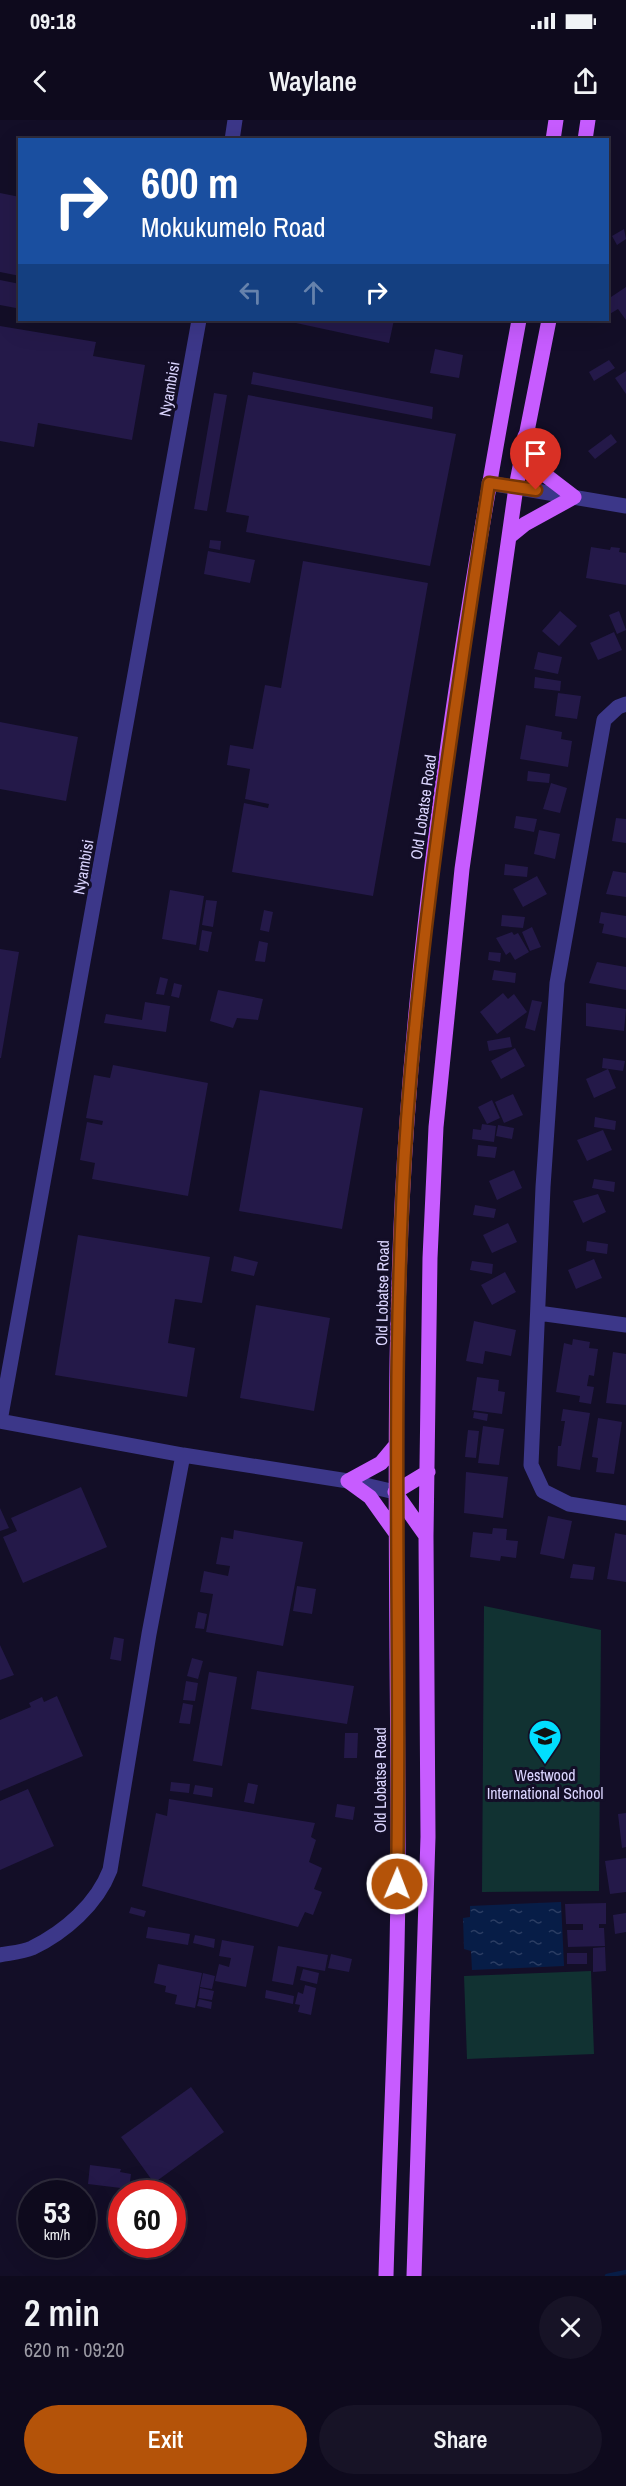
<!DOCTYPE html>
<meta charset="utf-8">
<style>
:root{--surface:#0e0a1d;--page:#171326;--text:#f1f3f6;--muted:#9b9aa4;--line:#2e2b3b;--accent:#b45309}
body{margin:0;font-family:"Archivo Narrow",sans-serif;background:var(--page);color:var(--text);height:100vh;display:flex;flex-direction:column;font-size:22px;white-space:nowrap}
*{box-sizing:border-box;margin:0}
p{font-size:20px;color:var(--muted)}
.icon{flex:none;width:33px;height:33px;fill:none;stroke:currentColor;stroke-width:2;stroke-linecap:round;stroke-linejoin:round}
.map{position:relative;height:2156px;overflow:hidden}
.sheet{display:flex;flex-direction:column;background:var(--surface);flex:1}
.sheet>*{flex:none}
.hud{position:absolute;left:18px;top:18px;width:591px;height:183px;border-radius:0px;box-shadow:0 6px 24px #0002,0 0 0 2px var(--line);background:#1a4fa0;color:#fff;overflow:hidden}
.speed{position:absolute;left:18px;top:2060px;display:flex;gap:12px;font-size:30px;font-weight:700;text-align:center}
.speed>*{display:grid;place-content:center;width:78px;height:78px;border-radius:50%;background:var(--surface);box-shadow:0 6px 24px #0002,0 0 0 2px var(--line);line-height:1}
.speed small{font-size:15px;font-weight:400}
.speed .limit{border:9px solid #d22;background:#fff;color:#111}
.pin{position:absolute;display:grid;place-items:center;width:51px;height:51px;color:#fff;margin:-62px -26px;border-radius:50% 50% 50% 0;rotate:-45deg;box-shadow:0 0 6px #0007}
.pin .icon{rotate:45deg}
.me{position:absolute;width:66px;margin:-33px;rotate:1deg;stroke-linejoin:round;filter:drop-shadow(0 0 4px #0008)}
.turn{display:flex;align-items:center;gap:21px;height:126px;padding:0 24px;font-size:27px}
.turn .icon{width:78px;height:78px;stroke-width:2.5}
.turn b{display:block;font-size:42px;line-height:51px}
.lanes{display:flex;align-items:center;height:57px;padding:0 24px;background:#0003;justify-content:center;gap:30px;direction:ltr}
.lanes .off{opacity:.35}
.round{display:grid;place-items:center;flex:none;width:63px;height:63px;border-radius:32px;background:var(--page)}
.summary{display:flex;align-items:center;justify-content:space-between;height:102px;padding:0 24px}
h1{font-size:36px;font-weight:600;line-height:45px}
.cta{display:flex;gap:12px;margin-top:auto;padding:12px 24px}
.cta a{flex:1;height:69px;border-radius:36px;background:var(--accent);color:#fff;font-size:24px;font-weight:600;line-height:69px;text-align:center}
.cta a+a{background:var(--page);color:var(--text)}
.status{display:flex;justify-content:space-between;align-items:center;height:42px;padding:0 30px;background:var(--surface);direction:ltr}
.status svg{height:16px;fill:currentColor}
header{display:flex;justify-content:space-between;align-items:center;height:78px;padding:0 24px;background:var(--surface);font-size:27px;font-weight:600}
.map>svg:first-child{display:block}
.park{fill:#113232}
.water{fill:url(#water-ripples)}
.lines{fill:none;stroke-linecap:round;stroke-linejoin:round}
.stream{stroke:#071d47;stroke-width:4.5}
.building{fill:#241949}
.minor{stroke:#3c3789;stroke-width:15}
.major{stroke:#c75cff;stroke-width:15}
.route-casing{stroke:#753606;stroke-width:15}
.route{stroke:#b45309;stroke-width:10}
.labels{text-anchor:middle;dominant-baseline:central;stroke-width:6;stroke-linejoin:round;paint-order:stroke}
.street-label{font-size:16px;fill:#dbd5ff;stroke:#130e27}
.poi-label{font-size:16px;fill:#dbd5ff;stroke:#130e27}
</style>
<div class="status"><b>09:18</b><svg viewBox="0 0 49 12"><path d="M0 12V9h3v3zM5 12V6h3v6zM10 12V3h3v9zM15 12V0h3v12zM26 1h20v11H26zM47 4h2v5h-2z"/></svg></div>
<header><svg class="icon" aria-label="back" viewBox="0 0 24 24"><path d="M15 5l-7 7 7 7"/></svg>Waylane<svg class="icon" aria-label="share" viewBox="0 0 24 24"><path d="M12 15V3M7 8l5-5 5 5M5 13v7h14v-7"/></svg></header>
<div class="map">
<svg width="626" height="2156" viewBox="0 0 626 2156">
<defs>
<pattern id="water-ripples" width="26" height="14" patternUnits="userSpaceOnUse" patternTransform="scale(1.5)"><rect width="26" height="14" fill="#071d47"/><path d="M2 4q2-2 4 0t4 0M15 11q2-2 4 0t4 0" fill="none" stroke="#2b3d63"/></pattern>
</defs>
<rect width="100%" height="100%" fill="#130e27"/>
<!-- park -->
<path class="park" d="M 484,1486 L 601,1510 L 599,1771 L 482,1772 Z
M 591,1851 L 594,1934 L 467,1939 L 464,1856 Z"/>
<!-- water -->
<path class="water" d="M 561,1782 L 564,1846 L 472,1850 L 471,1831 L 464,1829 L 463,1798 L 470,1797 L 470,1786 Z"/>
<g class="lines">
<!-- stream -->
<path class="stream" d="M 607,2156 L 626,2152"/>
</g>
<!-- building -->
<path class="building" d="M 0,73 L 20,77 L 20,156 L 0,152 Z
M 624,109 L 626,119 L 617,125 L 612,116 Z
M 0,160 L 20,164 L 16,188 L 0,185 Z
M 626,167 L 626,200 L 618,189 L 608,195 L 608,179 Z
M 296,200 L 394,200 L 389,223 L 296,203 Z
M 0,206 L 96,222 L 93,236 L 145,245 L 132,320 L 38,303 L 34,327 L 0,321 Z
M 435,229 L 463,235 L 459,258 L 430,253 Z
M 609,240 L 615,248 L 594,261 L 589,252 Z
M 626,251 L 626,274 L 615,258 Z
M 253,252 L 433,287 L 432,299 L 251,264 Z
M 214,273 L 227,275 L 207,391 L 194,389 Z
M 248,275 L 456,314 L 430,446 L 246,412 L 249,396 L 226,392 Z
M 611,314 L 617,322 L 595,339 L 588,331 Z
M 210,420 L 221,421 L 220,430 L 209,428 Z
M 591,427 L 610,430 L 611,427 L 620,428 L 619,432 L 626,433 L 626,465 L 586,458 Z
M 208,431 L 255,440 L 250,463 L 204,454 Z
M 303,441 L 428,463 L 373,776 L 232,752 L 244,683 L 268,688 L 269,684 L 245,679 L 250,649 L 227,645 L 230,625 L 253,629 L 265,565 L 281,568 Z
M 560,491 L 577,506 L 559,526 L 542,511 Z
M 619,491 L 626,510 L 617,514 L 609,495 Z
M 614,512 L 622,530 L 598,540 L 590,523 Z
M 538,532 L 562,537 L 558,554 L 534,549 Z
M 535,557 L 561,561 L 560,571 L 534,568 Z
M 558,573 L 581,576 L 577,599 L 555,596 Z
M 0,602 L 78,617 L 66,681 L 0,669 Z
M 526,605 L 562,612 L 561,619 L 572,621 L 568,647 L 520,639 Z
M 528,651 L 550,654 L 549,663 L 527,661 Z
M 551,663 L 567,668 L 560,693 L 543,689 Z
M 516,696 L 537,699 L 534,712 L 514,708 Z
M 616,698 L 626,699 L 626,723 L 612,721 Z
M 539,710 L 560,714 L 555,739 L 534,734 Z
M 505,744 L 528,747 L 527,757 L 504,755 Z
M 613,751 L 626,753 L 626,777 L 606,774 Z
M 537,756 L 547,774 L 523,787 L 513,769 Z
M 170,770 L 204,776 L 196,825 L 162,819 Z
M 206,780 L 217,781 L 213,807 L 202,805 Z
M 264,790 L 273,792 L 269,812 L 260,810 Z
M 601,792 L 626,796 L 626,818 L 602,813 L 604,804 L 599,803 Z
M 502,795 L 525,797 L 523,808 L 501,806 Z
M 532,807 L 541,827 L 530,831 L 522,812 Z
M 202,810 L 212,812 L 208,832 L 199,830 Z
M 512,812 L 514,815 L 518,813 L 529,832 L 515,840 L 510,832 L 506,835 L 496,818 Z
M 259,821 L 268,823 L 265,842 L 255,841 Z
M 0,829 L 19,832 L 1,938 L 0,938 Z
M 489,832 L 501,833 L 500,842 L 488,840 Z
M 597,842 L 626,847 L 626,870 L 589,863 Z
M 494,850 L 516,853 L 515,863 L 492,860 Z
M 160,857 L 168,859 L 164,875 L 156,874 Z
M 174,863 L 182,865 L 179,878 L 171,876 Z
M 218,870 L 263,879 L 258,900 L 237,898 L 233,908 L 210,901 Z
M 503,873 L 508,879 L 514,874 L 527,892 L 497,914 L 480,892 Z
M 532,880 L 542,882 L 535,911 L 525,908 Z
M 145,882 L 170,886 L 166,912 L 104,903 L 106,894 L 142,900 Z
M 586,883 L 626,889 L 624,911 L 586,906 Z
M 510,917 L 512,927 L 489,931 L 487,921 Z
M 515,928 L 525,946 L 501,959 L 491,941 Z
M 603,938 L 625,941 L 623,951 L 602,948 Z
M 113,945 L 208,963 L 188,1076 L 92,1059 L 95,1043 L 80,1040 L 87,1002 L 102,1005 L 103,1001 L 86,998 L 94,955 L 110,958 Z
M 608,949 L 616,968 L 594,978 L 586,959 Z
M 260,970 L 363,988 L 342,1109 L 239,1091 Z
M 513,974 L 523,995 L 504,1003 L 495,982 Z
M 492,980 L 500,998 L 487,1004 L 478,987 Z
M 595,997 L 616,1001 L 615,1010 L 594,1007 Z
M 482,1004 L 496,1006 L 494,1022 L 472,1019 L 473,1009 L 481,1010 Z
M 498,1005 L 514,1008 L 512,1019 L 496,1016 Z
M 603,1010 L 612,1030 L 587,1041 L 577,1020 Z
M 478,1025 L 497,1027 L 495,1038 L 477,1036 Z
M 514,1050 L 522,1068 L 497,1080 L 489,1061 Z
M 594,1059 L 615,1062 L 614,1072 L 592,1068 Z
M 598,1074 L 606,1092 L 583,1103 L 573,1081 Z
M 475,1085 L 496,1089 L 494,1098 L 473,1095 Z
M 508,1103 L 517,1122 L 492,1133 L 483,1115 Z
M 78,1115 L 210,1137 L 202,1183 L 175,1179 L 168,1223 L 195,1228 L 187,1277 L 55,1255 Z
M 587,1121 L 608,1124 L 607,1134 L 586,1131 Z
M 234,1136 L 258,1142 L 254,1156 L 231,1151 Z
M 594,1139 L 602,1158 L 576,1169 L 568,1150 Z
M 472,1141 L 493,1144 L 492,1154 L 470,1150 Z
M 505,1152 L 516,1172 L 492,1185 L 481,1165 Z
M 256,1185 L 330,1198 L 314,1291 L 240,1278 Z
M 474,1201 L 516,1210 L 511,1236 L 485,1231 L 483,1244 L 466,1241 Z
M 573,1219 L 590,1222 L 589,1228 L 598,1229 L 594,1256 L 589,1255 L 587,1266 L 594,1267 L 591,1284 L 579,1282 L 580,1276 L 556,1272 L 564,1223 L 572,1225 Z
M 613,1232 L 626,1234 L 626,1285 L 606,1283 Z
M 477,1257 L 499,1260 L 498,1271 L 505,1272 L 502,1294 L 472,1290 Z
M 563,1289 L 590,1293 L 580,1350 L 557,1346 L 558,1326 L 561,1326 L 565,1301 L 561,1301 Z
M 474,1292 L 488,1294 L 487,1301 L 473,1298 Z
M 598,1298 L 622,1302 L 614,1354 L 596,1352 L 598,1338 L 592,1337 Z
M 483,1306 L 504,1309 L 499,1345 L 478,1343 Z
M 468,1310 L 479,1311 L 476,1338 L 465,1337 Z
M 466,1352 L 508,1357 L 503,1398 L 464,1393 Z
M 81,1367 L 107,1427 L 23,1463 L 3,1417 L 17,1411 L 11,1398 Z
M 0,1388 L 9,1408 L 0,1411 Z
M 548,1396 L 572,1401 L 564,1439 L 540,1434 Z
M 493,1408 L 507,1409 L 506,1420 L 518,1421 L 516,1438 L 501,1436 L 500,1441 L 470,1437 L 473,1412 L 492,1414 Z
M 234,1410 L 303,1422 L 283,1526 L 206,1512 L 213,1474 L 200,1472 L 204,1451 L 228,1456 L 230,1446 L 216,1444 L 221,1417 L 233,1419 Z
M 615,1413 L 626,1415 L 626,1462 L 607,1459 Z
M 573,1444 L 595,1447 L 593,1460 L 570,1458 Z
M 297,1466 L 316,1469 L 312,1494 L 293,1491 Z
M 198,1492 L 207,1494 L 204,1509 L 195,1508 Z
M 114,1517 L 124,1519 L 121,1541 L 110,1539 Z
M 0,1525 L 14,1555 L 0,1560 Z
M 192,1538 L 203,1541 L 198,1559 L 187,1556 Z
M 257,1551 L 354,1566 L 347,1604 L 251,1589 Z
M 209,1552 L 237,1557 L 222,1646 L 193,1641 Z
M 186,1561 L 198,1563 L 195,1581 L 183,1580 Z
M 57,1576 L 83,1636 L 0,1671 L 0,1600 L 31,1587 L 29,1583 L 42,1577 L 44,1582 Z
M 183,1583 L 193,1585 L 190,1604 L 179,1603 Z
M 345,1613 L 358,1613 L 357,1638 L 344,1638 Z
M 171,1662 L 190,1664 L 189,1673 L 170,1671 Z
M 248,1663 L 258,1665 L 254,1684 L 244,1682 Z
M 195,1665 L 213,1668 L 212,1677 L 193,1674 Z
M 28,1669 L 54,1726 L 0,1750 L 0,1681 Z
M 169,1679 L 315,1703 L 311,1717 L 316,1720 L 309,1742 L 322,1748 L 314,1769 L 322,1772 L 313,1795 L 305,1792 L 298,1807 L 142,1766 L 156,1693 L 167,1696 Z
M 337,1684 L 355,1687 L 353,1700 L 335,1697 Z
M 626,1693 L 626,1727 L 622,1728 L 618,1694 Z
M 626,1738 L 626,1772 L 610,1774 L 605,1741 Z
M 606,1783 L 606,1804 L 599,1804 L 599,1808 L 604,1808 L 605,1826 L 568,1827 L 567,1810 L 583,1810 L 583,1804 L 566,1804 L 565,1784 Z
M 131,1787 L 146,1791 L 144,1797 L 129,1793 Z
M 626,1793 L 626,1812 L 615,1814 L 613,1795 Z
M 148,1807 L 190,1814 L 188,1825 L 146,1818 Z
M 195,1815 L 215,1819 L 214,1828 L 193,1823 Z
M 222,1820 L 254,1826 L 246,1867 L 215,1861 L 219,1844 L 229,1847 L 231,1838 L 219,1836 Z
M 278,1826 L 328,1835 L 325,1851 L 297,1846 L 293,1865 L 272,1861 Z
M 605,1827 L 606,1851 L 593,1852 L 593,1828 Z
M 567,1833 L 587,1833 L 587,1844 L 567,1844 Z
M 331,1834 L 352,1839 L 349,1852 L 328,1848 Z
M 158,1844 L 202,1853 L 195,1888 L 175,1884 L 177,1875 L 165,1872 L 166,1866 L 154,1863 Z
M 303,1849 L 319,1853 L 317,1864 L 300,1860 Z
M 203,1853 L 215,1856 L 212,1869 L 200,1867 Z
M 305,1865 L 316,1868 L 311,1895 L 298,1892 L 300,1885 L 295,1884 L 298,1872 L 303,1874 Z
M 200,1868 L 214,1871 L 212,1880 L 199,1878 Z
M 266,1870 L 294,1876 L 293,1884 L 265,1878 Z
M 199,1879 L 212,1882 L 211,1889 L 197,1886 Z
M 191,1967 L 224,2012 L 154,2063 L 121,2017 Z
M 90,2045 L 121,2049 L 120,2052 L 131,2054 L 129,2069 L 88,2064 Z"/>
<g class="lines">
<!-- minor -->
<path class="minor" d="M 232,20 L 235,0
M 199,200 L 0,1301 L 183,1335 L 348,1361 L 395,1372
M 489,363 L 626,386
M 626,584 L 618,587 L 604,600 L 557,863 L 543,1067 L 531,1345 L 543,1371 L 569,1384 L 626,1393
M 538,1193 L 626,1205
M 0,1835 C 10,1833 23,1832 32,1828 C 65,1812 97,1784 110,1750 L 149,1514 L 183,1335"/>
<!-- major -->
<path class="major" d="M 553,20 L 556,0
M 585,20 L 588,0
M 509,417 L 525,404 L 574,377 L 544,354 L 525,316
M 395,1412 L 370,1377 L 348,1361 L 381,1343 L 396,1325
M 426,1416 L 395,1372 L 428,1352
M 386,2156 C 390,2008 399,1860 398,1712 C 398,1475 390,1238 407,1001 C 426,732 470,464 519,200
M 414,2156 L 428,1717 L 426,1416 L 430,1138 L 436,1007 L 462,749 L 516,367 L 549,200"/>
</g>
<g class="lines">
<defs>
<path id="route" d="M 397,1764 C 402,1509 389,1255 407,1000 C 423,787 457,575 489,363 L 536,370"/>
</defs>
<!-- route casing -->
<use href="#route" class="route-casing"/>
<!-- route -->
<use href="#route" class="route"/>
</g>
<!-- icons -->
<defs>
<symbol id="school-pin" viewBox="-11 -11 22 30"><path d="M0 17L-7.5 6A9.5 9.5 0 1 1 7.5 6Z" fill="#01deff" stroke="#130e27"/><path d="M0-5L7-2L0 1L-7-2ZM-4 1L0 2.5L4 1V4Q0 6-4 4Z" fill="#111"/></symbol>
</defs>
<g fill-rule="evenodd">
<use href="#school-pin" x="526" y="1597" width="38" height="52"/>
</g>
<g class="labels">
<!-- street labels -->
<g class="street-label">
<text transform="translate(169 269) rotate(-80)">Nyambisi</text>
<text transform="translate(423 687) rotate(-82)">Old Lobatse Road</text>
<text transform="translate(83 747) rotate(-80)">Nyambisi</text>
<text transform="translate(382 1173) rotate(-89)">Old Lobatse Road</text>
<text transform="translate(380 1660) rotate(-90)">Old Lobatse Road</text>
</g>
<!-- poi labels -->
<g class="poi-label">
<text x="545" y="1655">Westwood<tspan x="545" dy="18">International School</tspan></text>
</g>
</g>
</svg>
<div class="speed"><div>53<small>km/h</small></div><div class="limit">60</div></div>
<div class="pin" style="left:536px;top:370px;background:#d93025"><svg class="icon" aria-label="arrive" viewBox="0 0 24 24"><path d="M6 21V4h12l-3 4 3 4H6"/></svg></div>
<svg class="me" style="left:397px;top:1764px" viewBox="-20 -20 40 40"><circle r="17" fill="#b45309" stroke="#fff" stroke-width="3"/><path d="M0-11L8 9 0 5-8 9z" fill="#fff"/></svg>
<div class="hud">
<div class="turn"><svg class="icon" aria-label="right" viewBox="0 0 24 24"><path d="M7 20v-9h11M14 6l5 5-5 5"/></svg><div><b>600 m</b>Mokukumelo Road</div></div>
<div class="lanes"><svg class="icon off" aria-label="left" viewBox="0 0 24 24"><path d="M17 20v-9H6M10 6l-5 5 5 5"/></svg><svg class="icon off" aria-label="ahead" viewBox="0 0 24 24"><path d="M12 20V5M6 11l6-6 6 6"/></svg><svg class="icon" aria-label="right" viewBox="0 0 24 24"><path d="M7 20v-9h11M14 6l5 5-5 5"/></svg></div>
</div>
</div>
<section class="sheet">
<div class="summary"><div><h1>2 min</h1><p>620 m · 09:20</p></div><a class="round"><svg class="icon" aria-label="close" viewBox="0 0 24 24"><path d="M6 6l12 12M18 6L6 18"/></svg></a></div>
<div class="cta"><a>Exit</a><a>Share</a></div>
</section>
